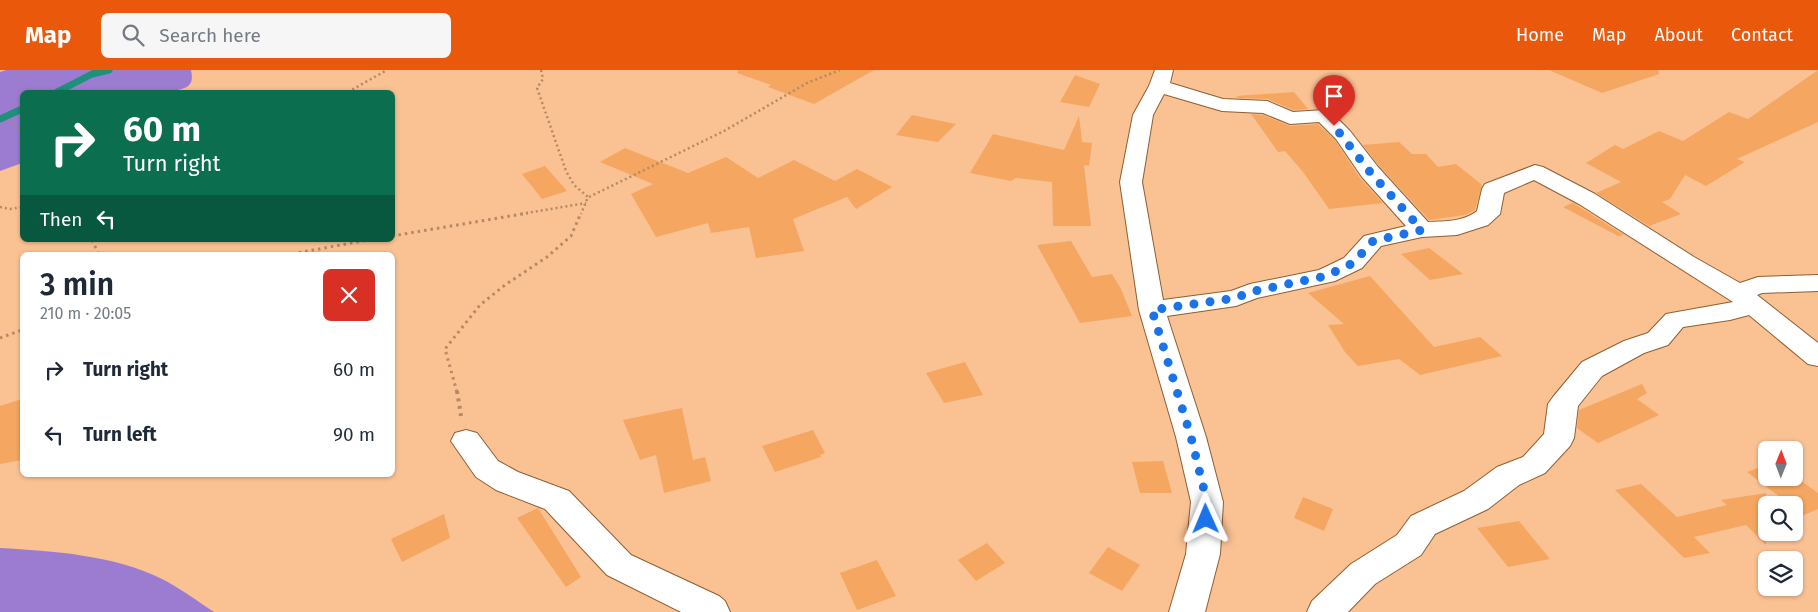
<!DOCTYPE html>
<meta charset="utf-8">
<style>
:root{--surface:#fff;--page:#f6f6f7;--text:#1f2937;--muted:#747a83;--accent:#ea580c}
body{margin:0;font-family:"Fira Sans",sans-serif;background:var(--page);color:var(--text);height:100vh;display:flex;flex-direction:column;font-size:19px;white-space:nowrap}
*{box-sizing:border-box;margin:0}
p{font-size:16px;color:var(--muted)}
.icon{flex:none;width:28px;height:28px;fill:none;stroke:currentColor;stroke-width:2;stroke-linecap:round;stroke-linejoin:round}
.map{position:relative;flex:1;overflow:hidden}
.sheet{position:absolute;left:20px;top:182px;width:375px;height:225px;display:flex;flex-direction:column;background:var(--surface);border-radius:8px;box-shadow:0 1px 4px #0004}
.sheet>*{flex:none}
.hud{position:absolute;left:20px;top:20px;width:375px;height:152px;border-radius:8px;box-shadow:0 1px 4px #0004;background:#0b6e4f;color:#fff;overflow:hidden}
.needle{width:32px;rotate:1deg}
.fabs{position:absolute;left:1758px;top:371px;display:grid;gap:10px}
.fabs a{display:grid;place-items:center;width:45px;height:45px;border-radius:8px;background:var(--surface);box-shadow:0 1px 4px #0004;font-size:25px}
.pin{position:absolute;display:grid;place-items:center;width:42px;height:42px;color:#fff;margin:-51px -21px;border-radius:50% 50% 50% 0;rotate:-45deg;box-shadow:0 0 5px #0007}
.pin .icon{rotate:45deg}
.me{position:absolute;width:55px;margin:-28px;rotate:359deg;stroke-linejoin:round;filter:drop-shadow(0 0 4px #0008)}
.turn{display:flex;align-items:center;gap:18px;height:105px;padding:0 20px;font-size:22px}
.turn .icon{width:65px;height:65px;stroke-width:2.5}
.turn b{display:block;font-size:35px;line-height:42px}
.then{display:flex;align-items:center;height:48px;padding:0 20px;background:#0003;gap:10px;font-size:19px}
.round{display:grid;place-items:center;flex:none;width:52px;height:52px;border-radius:8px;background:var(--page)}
.summary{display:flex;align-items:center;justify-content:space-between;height:85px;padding:0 20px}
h1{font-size:30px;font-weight:600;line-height:38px}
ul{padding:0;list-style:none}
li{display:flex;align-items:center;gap:15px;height:65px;padding:0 20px}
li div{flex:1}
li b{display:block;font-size:19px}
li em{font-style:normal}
header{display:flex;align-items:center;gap:30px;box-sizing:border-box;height:70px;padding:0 25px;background:var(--accent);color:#fff}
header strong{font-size:24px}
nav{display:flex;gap:28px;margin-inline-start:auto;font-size:18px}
.search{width:350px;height:45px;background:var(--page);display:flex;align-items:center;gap:12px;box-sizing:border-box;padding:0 18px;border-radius:8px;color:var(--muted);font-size:19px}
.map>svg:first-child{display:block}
.forest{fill:#9c7cd1}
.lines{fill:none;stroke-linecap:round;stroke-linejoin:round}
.stream{stroke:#1e907b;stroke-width:7}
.building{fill:#f5a660}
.minor-casing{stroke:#905e31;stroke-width:2}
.path-far2{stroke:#b58965;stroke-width:2.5;stroke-dasharray:2 3;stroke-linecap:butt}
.path-far1{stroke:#b58965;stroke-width:3;stroke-dasharray:2.5 4;stroke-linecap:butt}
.path{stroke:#b58965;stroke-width:4;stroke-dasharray:3 4.5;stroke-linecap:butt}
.minor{fill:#fff;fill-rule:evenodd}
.route{stroke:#1a73e8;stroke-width:9;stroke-dasharray:0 16.2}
</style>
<header>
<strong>Map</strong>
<div class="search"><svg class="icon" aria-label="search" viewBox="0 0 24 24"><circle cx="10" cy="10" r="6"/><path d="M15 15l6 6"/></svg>Search here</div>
<nav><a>Home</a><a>Map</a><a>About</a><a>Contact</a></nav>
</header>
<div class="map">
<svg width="1818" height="542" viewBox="0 0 1818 542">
<rect width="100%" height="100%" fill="#fac193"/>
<!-- forest -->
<path class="forest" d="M 6,0 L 191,0 C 195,18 185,18 170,22 L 22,22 L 22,93 L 0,101 L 0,2 Z
M 0,478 C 52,481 115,485 162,509 C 180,518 197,531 214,542 L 0,542 Z"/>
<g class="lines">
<!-- stream -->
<path class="stream" d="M 57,22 L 92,4 L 109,0
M 0,49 L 22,39"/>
</g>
<!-- building -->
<path class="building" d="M 738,0 L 874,0 L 814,34 L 768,17 L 771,15 L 737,3 Z
M 1549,0 L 1658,0 L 1659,4 L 1602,23 Z
M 1818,0 L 1818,52 L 1737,89 L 1745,92 L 1706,116 L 1685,105 L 1670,129 L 1662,132 L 1681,144 L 1649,156 L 1596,123 L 1621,112 L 1586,93 L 1615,75 L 1623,79 L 1659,61 L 1683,71 L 1729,42 L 1748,49 Z
M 1075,5 L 1100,14 L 1089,37 L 1060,32 Z
M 1294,22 L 1308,39 L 1293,40 L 1268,29 L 1238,28 L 1236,26 Z
M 1251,44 L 1263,45 L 1290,56 L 1318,54 L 1335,70 L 1360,108 L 1383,133 L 1329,139 L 1303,102 L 1285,81 L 1278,82 Z
M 912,45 L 956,54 L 938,72 L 896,65 Z
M 1079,46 L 1082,72 L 1092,73 L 1089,96 L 1084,95 L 1091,156 L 1053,156 L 1052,112 L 1016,108 L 1011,111 L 970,103 L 993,64 L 1064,80 Z
M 1399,72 L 1412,84 L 1426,84 L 1438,97 L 1456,94 L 1482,115 L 1475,140 L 1465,145 L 1429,150 L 1379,96 L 1363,75 Z
M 625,78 L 688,103 L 726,87 L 758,108 L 794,90 L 835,111 L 857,99 L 892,117 L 856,139 L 847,127 L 793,149 L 804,181 L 756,188 L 749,157 L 711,163 L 708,153 L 656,167 L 631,124 L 653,114 L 600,92 Z
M 545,96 L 567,121 L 542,129 L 522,104 Z
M 1573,133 L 1578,136 L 1624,165 L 1618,166 L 1563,137 Z
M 1071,171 L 1092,207 L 1112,204 L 1121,219 L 1132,246 L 1080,253 L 1037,175 Z
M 1429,178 L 1463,204 L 1430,210 L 1401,184 Z
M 1370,206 L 1434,277 L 1480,267 L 1502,286 L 1420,305 L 1399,289 L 1358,296 L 1345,282 L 1328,255 L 1344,254 L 1308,223 Z
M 965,292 L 983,325 L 944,333 L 926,303 Z
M 1642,314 L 1647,323 L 1637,329 L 1659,345 L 1598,373 L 1577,358 L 1579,340 Z
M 22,329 L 22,390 L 0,394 L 0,336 Z
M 682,338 L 693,390 L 705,387 L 711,411 L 664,423 L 656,385 L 640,390 L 623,350 Z
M 813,360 L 825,383 L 820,385 L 821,387 L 775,402 L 762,376 Z
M 1163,391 L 1172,423 L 1140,423 L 1132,392 Z
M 1766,395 L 1766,408 L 1794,408 L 1794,406 L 1818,423 L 1818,439 L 1804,445 L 1747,402 Z
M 1641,414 L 1677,447 L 1727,435 L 1721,430 L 1766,423 L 1766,475 L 1746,455 L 1694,467 L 1710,483 L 1684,488 L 1615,420 Z
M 1303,427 L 1333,439 L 1324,461 L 1294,448 Z
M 538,438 L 581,507 L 566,517 L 517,448 Z
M 444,444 L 450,468 L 402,492 L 391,469 Z
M 1519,451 L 1550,489 L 1508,497 L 1477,458 Z
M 987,473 L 1005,493 L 976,511 L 958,490 Z
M 1108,477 L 1140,495 L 1122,521 L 1089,503 Z
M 877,490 L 896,526 L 857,540 L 840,503 Z"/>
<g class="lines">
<defs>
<path id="minor" d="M 1155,0 L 1173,0 L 1170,13 L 1223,29 L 1267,31 L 1293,42 L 1324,40 L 1331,42 L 1350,61 L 1378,97 L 1428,152 C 1445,151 1463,152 1477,141 L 1482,119 L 1485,114 L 1535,95 L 1543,97 L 1595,124 L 1694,187 L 1740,213 L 1758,207 L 1818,205 L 1818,221 L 1762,223 L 1757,225 L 1818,273 L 1818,296 L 1808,294 L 1749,245 L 1730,250 L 1683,257 L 1668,275 L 1644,283 L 1602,306 L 1578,336 L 1574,368 L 1570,376 L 1545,403 L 1519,415 L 1488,439 L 1435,464 L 1421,485 L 1375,514 L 1348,542 L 1307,542 L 1312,531 L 1351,494 L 1397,465 L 1411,446 L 1464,421 L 1497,397 L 1523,387 L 1544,364 L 1548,334 L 1553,327 L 1582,292 L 1624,271 L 1648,263 L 1666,244 L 1733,232 L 1579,134 L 1534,110 L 1504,123 L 1500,144 L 1488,155 L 1457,165 L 1422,167 L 1381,176 L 1362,198 L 1335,211 L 1257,228 L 1236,236 L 1167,246 L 1206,367 L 1223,432 L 1220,484 L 1205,542 L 1169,542 L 1186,484 L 1191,432 L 1176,367 L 1139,240 L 1120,112 L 1133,45 L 1149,16 ZM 1164,24 L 1222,41 L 1263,43 L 1290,54 L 1319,52 L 1336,69 L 1362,107 L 1406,156 L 1364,166 L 1344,188 L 1319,200 L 1250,214 L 1231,221 L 1163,230 L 1142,112 L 1153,45 Z
M 466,360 L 477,363 L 498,391 L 518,402 L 569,421 L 631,485 L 719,526 L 725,531 L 730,542 L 681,542 L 607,505 L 545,439 L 496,420 L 476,407 L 451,371 L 455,363 Z"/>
</defs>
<!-- minor casing -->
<use href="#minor" class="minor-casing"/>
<!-- path-far2 -->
<path class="path-far2" d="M 541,0 L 543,9 L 537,18 L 566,101 L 574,115 L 588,127 L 581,144
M 348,22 L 387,0
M 11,51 L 22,62
M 589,127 L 724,61 L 807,13 L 840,0
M 0,137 L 10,139 L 22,137
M 521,144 L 586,133"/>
<!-- path-far1 -->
<path class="path-far1" d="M 392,166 L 528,143
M 92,170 L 99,185
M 286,185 L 368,170
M 0,268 L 22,260
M 457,322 L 445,279 L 480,235 L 505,215 L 547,187 L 571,166 L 581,143"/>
<!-- path -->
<path class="path" d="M 457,321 L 461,346"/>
<!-- minor -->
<use href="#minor" class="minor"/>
</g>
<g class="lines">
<!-- route -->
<path class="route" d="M 1206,449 L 1207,432 L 1191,367 L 1152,240 L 1236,228 L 1250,222 L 1326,206 L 1353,193 L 1373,171 L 1422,160 L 1370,102 L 1334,56"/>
</g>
</svg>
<div class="fabs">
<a><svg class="needle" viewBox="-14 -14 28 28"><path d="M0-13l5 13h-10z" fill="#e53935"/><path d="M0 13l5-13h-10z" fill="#747a83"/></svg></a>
<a><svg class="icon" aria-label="search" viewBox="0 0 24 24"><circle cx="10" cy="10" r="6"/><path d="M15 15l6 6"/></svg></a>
<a><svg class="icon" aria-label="layers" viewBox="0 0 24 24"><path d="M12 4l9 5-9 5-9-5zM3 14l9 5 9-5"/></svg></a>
</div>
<div class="pin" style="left:1334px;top:56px;background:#d93025"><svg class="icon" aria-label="arrive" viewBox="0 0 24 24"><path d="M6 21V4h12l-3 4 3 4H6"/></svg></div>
<svg class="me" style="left:1206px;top:449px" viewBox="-20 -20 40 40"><path d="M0-17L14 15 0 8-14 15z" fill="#1a73e8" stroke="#fff" stroke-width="4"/></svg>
<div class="hud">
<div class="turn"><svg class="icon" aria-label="right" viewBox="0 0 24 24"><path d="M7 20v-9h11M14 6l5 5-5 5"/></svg><div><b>60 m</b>Turn right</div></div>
<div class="then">Then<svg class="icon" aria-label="left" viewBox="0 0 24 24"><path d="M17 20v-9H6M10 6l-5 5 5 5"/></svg></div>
</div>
<section class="sheet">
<div class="summary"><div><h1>3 min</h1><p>210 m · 20:05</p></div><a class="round" style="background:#d93025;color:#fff"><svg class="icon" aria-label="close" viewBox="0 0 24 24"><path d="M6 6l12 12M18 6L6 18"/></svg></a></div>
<ul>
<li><svg class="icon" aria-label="right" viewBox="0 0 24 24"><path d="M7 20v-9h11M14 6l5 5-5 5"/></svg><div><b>Turn right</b></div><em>60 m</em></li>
<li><svg class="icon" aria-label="left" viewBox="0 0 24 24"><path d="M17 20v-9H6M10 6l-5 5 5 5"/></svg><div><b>Turn left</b></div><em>90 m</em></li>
</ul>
</section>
</div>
